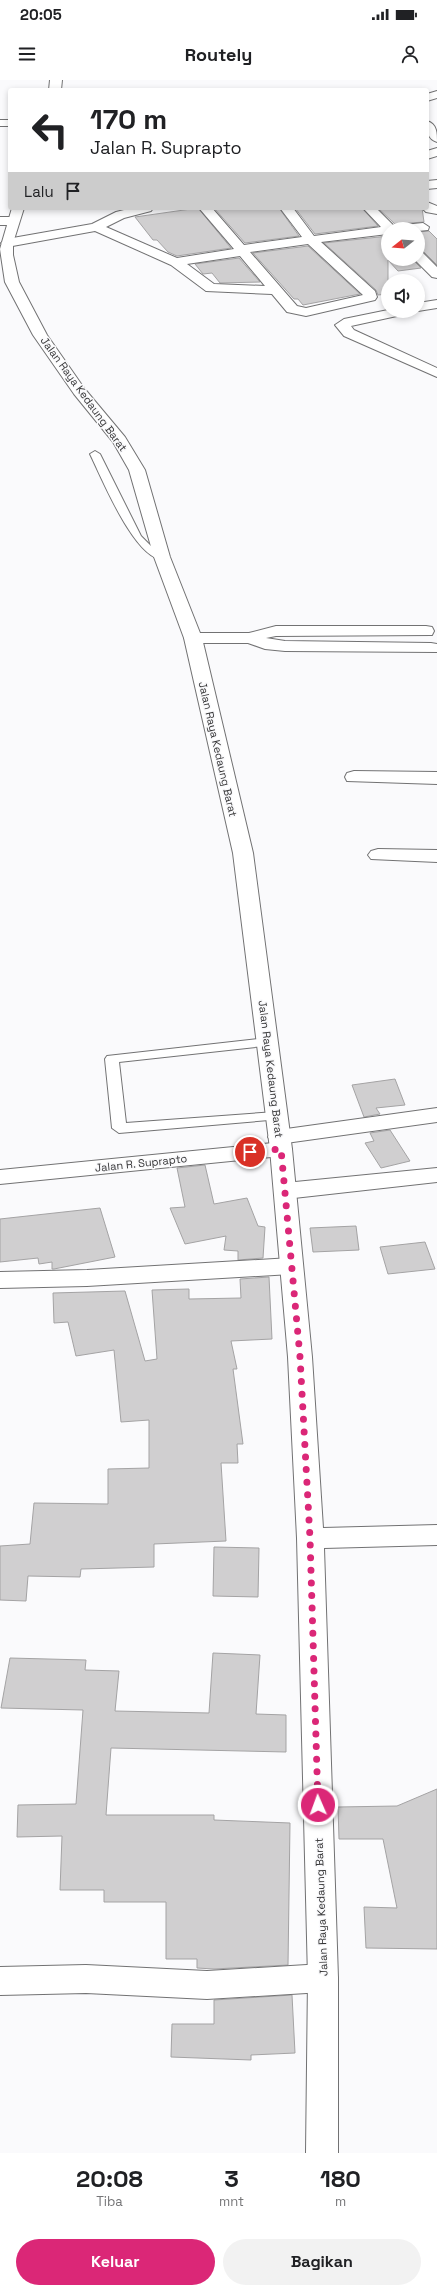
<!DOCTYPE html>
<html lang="id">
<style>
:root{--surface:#fff;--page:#f2f2f2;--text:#202124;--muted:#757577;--accent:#db2777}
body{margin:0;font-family:"Space Grotesk",sans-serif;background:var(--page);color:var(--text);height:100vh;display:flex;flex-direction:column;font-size:15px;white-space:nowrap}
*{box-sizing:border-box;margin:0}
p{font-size:13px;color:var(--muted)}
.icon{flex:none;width:22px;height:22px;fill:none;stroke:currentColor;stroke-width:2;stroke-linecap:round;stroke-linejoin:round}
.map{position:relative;height:2073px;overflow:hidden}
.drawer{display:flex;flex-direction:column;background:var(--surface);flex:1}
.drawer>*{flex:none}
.top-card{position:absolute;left:8px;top:8px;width:421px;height:122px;border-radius:4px;box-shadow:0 2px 6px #0003;background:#fff;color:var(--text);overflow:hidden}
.needle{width:26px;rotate:253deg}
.tools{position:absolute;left:381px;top:142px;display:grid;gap:8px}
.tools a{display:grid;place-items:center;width:44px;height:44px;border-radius:50%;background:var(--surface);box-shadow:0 2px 6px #0003;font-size:20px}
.pin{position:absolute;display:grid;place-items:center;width:34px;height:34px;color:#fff;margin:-17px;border:2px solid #fff;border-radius:50%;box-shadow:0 1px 4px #0007}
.me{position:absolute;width:44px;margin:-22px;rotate:358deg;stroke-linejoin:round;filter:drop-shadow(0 0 3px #0008)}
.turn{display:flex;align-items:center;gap:14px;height:84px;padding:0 16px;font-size:18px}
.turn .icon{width:52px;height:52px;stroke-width:2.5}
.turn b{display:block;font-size:28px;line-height:34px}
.then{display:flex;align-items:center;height:38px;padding:0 16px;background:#0003;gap:8px;font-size:15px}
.eta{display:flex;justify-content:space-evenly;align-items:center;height:68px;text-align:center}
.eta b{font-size:24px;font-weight:700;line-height:28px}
.button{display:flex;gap:8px;margin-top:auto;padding:8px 16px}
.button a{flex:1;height:46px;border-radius:24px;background:var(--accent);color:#fff;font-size:16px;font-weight:700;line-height:46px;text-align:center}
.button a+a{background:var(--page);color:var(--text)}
.status{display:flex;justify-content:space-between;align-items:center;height:28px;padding:0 20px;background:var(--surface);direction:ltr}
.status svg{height:11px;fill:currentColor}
header{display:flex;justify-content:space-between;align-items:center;height:52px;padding:0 16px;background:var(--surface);font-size:18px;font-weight:700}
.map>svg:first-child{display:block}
.building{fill:#d0cfd0;stroke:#a4a3a4}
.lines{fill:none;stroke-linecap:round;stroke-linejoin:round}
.service-casing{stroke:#727273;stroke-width:2}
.minor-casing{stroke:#727273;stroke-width:2}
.tertiary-casing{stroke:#727273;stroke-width:2}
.service{fill:#fff;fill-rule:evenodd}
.minor{fill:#fff;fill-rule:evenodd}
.tertiary{fill:#fff;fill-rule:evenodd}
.route{stroke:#db2777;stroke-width:7;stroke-dasharray:0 12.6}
.labels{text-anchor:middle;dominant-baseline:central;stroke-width:3;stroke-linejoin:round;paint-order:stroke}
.street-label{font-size:11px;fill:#363637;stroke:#fafafc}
</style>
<div class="status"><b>20:05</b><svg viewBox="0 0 49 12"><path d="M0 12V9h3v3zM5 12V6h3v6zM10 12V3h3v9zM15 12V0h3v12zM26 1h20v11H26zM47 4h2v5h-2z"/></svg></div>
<header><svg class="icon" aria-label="menu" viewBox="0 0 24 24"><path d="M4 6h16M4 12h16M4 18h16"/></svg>Routely<svg class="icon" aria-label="person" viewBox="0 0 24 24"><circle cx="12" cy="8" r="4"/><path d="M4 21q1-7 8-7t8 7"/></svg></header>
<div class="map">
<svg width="437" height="2073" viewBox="0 0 437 2073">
<rect width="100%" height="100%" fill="#fafafc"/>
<!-- building -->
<path class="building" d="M 198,128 L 231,168 L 177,176 L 168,172 L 157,160 L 153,160 L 135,137 Z
M 214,128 L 279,128 L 299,156 L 245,163 Z
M 295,128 L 362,128 L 378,146 L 315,154 Z
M 378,128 L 422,128 L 424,142 L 395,144 Z
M 429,151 L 437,159 L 437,185 L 424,172 L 418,171 L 418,152 Z
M 388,156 L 388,179 L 412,179 L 421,188 L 398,191 L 388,180 L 388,214 L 378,215 L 376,210 L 324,163 Z
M 308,166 L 360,214 L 303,225 L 298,219 L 294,219 L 253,173 Z
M 239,178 L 260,202 L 220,203 L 212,193 L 203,194 L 195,184 Z
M 395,999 L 405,1025 L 376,1028 L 380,1034 L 364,1037 L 352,1005 Z
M 390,1050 L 410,1081 L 381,1088 L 365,1063 L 374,1061 L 370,1053 Z
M 205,1085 L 214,1124 L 247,1118 L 258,1146 L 265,1147 L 263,1178 L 238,1180 L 238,1171 L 224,1170 L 226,1156 L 185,1164 L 170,1128 L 185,1127 L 177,1088 Z
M 100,1128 L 115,1177 L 54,1189 L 52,1189 L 52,1182 L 39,1184 L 38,1178 L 0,1182 L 0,1139 Z
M 356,1146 L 359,1170 L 313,1172 L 310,1148 Z
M 425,1162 L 435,1189 L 388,1194 L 380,1167 Z
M 269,1197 L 272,1259 L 231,1261 L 237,1289 L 233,1289 L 243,1364 L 237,1364 L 238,1383 L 221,1383 L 226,1461 L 154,1464 L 154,1487 L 81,1489 L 80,1497 L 28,1496 L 26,1521 L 0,1520 L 0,1466 L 30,1464 L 34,1423 L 108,1424 L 108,1389 L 149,1388 L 149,1340 L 121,1342 L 114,1270 L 76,1276 L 68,1242 L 54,1243 L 53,1213 L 125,1211 L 145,1281 L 157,1279 L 152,1210 L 189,1209 L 189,1219 L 241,1218 L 240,1199 Z
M 214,1467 L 259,1468 L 258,1517 L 213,1516 Z
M 213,1573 L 260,1575 L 256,1634 L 286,1635 L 286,1672 L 111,1668 L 106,1735 L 214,1735 L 214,1740 L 290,1743 L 288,1885 L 214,1889 L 197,1888 L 197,1879 L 166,1879 L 166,1822 L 104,1822 L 104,1810 L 60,1810 L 62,1756 L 17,1757 L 18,1725 L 76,1724 L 83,1630 L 1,1628 L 10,1578 L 86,1580 L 85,1590 L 119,1591 L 115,1631 L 209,1633 Z
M 437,1709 L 437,1869 L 366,1868 L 364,1827 L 397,1828 L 383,1759 L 339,1759 L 338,1727 L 397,1726 Z
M 292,1915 L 295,1973 L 251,1975 L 251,1980 L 171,1977 L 172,1944 L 214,1944 L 214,1920 Z"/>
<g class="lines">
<defs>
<path id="service" d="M 95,371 L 100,374 L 141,456 L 153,468 L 166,475 L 166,479 C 137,486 101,396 90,374 Z
M 268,958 L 273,959 L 275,962 L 273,965 L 119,982 L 126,1043 L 276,1032 L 283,1036 L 281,1039 L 119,1053 L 112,1048 L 105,979 L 107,976 Z"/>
<path id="minor" d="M 437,11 L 437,18 L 427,21 L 427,14 Z
M 0,40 L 10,40 L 10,46 L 0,46 Z
M 427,41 C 437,44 437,53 437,62 C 427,59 427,50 427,41 Z
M 437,68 L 437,76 L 427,79 L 427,71 Z
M 437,100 L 437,108 L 427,109 L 427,101 Z
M 427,122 L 437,126 L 437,134 L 426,132 L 423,129 L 427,128 Z
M 132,128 L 153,128 L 151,131 L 124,138 L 106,147 L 177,178 L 234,169 L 199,128 L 212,128 L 244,165 L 302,157 L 280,128 L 293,128 L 314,156 L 381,147 L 363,128 L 376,128 L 394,146 L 423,143 L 429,147 L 428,150 L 418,151 L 418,149 L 388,149 L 388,154 L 321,162 L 375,211 L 377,217 L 375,220 L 306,236 L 287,232 L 272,214 L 206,211 L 171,185 L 95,151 L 7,167 L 1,163 L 7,159 L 92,144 L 116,132 ZM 308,164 L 363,215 L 306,228 L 297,226 L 250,172 ZM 240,176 L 265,206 L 214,204 L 187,184 Z
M 0,137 L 12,137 L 18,141 L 12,145 L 0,145 Z
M 418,172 L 423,173 L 437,187 L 437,198 L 432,197 L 414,179 L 418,179 Z
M 437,220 L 437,228 L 418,231 L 418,223 Z
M 388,230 L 408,231 L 406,234 L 351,246 L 354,250 L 437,288 L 437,297 L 344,256 L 335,245 L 344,239 Z
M 276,546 L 426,546 L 432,547 L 434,551 L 432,555 L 276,556 L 266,558 L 285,561 L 431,563 L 437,564 L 437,572 L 285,571 L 265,569 L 248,563 L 193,563 L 187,562 L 184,558 L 187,554 L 193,553 L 249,553 Z
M 354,691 L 437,692 L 437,704 L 347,701 L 345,697 L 347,693 Z
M 378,769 L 437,770 L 437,782 L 371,779 L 368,775 L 371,771 Z
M 437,1028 L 437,1042 L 286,1063 L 292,1069 L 289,1074 L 281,1076 L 0,1104 L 0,1090 L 273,1063 L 268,1057 L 271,1052 L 279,1050 Z
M 437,1088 L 437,1102 L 285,1119 L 277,1116 L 274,1111 L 277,1106 L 285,1103 Z
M 291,1178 L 299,1180 L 303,1186 L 299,1192 L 291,1194 L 87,1206 L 0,1208 L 0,1192 L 87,1190 Z
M 323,1884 L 334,1888 L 338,1898 L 334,1908 L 323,1912 L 207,1919 L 86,1913 L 0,1915 L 0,1887 L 86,1885 L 207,1891 Z"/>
<path id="tertiary" d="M 50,0 L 62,0 L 61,10 L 49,10 Z
M 12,128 L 24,128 L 13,163 L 13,175 L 19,202 L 47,255 L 84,308 L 125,357 L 145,390 L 170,477 L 202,558 L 253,773 L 292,1069 L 312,1277 L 323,1448 L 437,1445 L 437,1465 L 324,1468 L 338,1898 L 338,2073 L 306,2073 L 308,1898 L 297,1458 L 288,1277 L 270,1069 L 233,773 L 184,558 L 154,477 L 129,390 L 113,362 L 74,314 L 33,255 L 5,202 L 0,169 Z"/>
</defs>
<!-- service casing -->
<use href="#service" class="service-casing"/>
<!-- minor casing -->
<use href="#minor" class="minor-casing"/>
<!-- tertiary casing -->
<use href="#tertiary" class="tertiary-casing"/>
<!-- service -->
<use href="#service" class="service"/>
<!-- minor -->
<use href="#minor" class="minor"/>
<!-- tertiary -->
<use href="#tertiary" class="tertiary"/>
</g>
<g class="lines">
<!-- route -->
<path class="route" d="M 250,1072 L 281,1069 L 300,1277 L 310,1458 L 318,1725"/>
</g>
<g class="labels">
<!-- street labels -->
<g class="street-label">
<text transform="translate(84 314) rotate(54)">Jalan Raya Kedaung Barat</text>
<text transform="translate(218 669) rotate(77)">Jalan Raya Kedaung Barat</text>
<text transform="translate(271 989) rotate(83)">Jalan Raya Kedaung Barat</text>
<text transform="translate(141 1083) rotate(-6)">Jalan R. Suprapto</text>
<text transform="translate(321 1827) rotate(-92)">Jalan Raya Kedaung Barat</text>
</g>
</g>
</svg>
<div class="tools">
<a><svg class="needle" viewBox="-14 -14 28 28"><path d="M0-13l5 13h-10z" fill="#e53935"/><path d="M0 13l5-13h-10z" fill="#757577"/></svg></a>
<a><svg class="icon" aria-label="sound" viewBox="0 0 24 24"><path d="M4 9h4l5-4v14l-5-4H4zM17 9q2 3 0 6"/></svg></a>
</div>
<div class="pin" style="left:250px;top:1072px;background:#d93025"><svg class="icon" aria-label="arrive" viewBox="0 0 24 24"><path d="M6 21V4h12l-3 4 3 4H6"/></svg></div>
<svg class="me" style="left:318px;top:1725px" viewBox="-20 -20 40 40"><circle r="17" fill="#db2777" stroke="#fff" stroke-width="3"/><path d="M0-11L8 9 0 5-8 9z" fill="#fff"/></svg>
<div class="top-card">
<div class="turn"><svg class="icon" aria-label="left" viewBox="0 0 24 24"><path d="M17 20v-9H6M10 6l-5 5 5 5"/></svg><div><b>170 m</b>Jalan R. Suprapto</div></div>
<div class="then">Lalu<svg class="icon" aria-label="arrive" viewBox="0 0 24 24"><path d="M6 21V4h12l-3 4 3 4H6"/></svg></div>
</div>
</div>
<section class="drawer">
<div class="eta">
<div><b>20:08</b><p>Tiba</p></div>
<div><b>3</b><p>mnt</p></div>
<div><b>180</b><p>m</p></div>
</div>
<div class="button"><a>Keluar</a><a>Bagikan</a></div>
</section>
